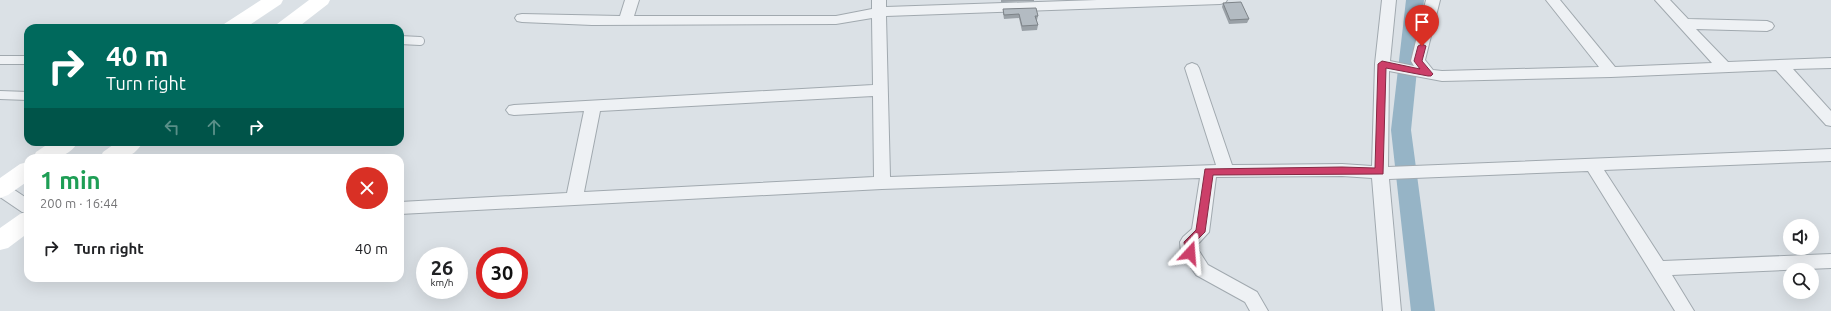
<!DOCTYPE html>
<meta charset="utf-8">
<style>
:root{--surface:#fff;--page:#f6f6f6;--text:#202124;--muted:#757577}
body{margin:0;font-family:Ubuntu,sans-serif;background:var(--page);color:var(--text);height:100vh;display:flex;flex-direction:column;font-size:15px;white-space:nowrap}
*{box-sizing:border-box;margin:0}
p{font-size:13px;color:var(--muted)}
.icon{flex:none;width:22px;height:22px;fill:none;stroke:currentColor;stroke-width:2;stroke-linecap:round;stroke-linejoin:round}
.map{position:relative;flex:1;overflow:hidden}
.side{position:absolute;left:24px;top:154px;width:380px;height:128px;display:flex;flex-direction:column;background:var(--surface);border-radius:12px;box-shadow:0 4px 16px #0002}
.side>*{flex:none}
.banner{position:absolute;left:24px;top:24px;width:380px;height:122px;border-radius:12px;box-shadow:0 4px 16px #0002;background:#00695c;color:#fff;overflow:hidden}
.tools{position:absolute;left:1783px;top:219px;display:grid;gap:8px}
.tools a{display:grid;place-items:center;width:36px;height:36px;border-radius:50%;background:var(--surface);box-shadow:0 4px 16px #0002;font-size:20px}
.speed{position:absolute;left:416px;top:247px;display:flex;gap:8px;font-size:20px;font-weight:700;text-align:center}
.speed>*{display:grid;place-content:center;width:52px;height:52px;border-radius:50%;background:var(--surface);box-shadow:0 4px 16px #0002;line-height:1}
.speed small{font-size:10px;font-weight:400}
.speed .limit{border:6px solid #d22;background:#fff;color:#111}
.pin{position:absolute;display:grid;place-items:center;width:34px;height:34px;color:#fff;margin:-41px -17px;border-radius:50% 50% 50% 0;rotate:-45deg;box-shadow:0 0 4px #0007}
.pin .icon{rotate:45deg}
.me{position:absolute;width:44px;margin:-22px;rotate:19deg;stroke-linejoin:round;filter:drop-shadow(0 0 3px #0008)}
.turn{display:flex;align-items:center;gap:14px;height:84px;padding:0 16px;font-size:18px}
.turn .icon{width:52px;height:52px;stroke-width:2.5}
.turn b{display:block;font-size:28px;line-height:34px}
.lanes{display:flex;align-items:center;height:38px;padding:0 16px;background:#0003;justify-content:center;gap:20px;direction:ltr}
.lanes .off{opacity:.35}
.round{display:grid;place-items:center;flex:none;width:42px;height:42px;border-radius:21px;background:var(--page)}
.summary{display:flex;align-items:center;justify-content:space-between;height:68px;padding:0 16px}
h1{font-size:24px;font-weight:700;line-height:30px;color:#1e9e55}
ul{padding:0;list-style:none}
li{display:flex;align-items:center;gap:12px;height:52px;padding:0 16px}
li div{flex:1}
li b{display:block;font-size:15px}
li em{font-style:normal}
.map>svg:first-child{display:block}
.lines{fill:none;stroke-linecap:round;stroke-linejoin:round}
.canal{fill:#96b4c6;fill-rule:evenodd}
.lane-casing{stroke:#a1a9af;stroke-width:10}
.street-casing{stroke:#a1a9af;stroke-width:2}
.lane{stroke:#eef1f4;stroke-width:8}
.street{fill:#eef1f4;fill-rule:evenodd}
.secondary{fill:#fff;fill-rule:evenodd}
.wall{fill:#9aa1a7}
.building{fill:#b3bbc2;stroke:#7d8388}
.route{fill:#cc3f69;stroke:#852944}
</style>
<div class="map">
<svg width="1831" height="311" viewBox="0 0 1831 311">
<rect width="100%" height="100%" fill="#dbe1e6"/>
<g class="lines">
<!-- canal -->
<path class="canal" d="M 1406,0 L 1424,0 L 1411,130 L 1435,311 L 1411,311 L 1391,130 Z"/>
<defs>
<path id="lane" d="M 400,40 L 420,41
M 0,60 L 28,60
M 0,95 L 28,96"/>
<path id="street" d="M 625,0 L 639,0 L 634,16 L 836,16 L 872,9 L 872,0 L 886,0 L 886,7 L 1097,0 L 1227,0 L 1225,3 L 1220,4 L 886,16 L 890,177 L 1216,165 L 1185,68 L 1187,65 L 1192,63 L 1197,65 L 1199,68 L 1232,165 L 1342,164 L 1372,166 L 1375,64 L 1382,0 L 1396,0 L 1390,61 L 1414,66 L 1411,61 L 1426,0 L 1440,0 L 1425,60 L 1433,70 L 1442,71 L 1599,67 L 1546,0 L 1560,0 L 1615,67 L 1712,63 L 1655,0 L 1670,0 L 1688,19 L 1767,21 L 1772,23 L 1774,26 L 1772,29 L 1767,31 L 1696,29 L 1728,62 L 1831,58 L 1831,68 L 1793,69 L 1831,111 L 1831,126 L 1826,125 L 1776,70 L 1611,77 L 1442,81 L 1389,71 L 1388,167 L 1831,149 L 1831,161 L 1604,170 L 1663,261 L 1831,254 L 1831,268 L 1672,275 L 1694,311 L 1675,311 L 1588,171 L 1389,179 L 1401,311 L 1383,311 L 1372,178 L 1342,176 L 1216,177 L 1209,232 L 1198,244 L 1199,251 L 1208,265 L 1257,292 L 1268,311 L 1250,311 L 1245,302 L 1196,275 L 1181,253 L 1180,242 L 1183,237 L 1192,229 L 1200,178 L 882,189 L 400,214 L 400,202 L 567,193 L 584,111 L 514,115 L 509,114 L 506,110 L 509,106 L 514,105 L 873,85 L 872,18 L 836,24 L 592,25 L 522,22 L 517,21 L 515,18 L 517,15 L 522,14 L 620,16 ZM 873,96 L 874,177 L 584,192 L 600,111 Z
M 0,183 L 7,185 L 28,199 L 28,213 L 22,212 L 0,197 Z"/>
</defs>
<!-- lane casing -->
<use href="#lane" class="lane-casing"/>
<!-- street casing -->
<use href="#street" class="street-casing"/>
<!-- lane -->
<use href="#lane" class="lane"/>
<!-- street -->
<use href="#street" class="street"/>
<!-- secondary -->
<path class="secondary" d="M 261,0 L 283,0 L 281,4 L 245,28 L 221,28 L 224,24 Z
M 309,0 L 330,0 L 328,4 L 297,28 L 274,28 L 277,24 Z
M 51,142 L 78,142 C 67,160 51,158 33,158 L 36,152 Z
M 117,142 L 143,142 C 132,161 119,158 100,158 L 103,152 Z
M 28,162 L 28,181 L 8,195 L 0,198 L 0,178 L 20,164 Z
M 28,211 L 28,233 L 8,248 L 0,250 L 0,228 L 20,214 Z"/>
</g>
<!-- wall -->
<path class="wall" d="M 1001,0 L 1034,0 L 1034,1 L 1001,2 Z
M 1223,3 L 1249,19 L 1247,23 L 1229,24 L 1222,7 Z
M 1003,9 L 1038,16 L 1037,20 L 1036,20 L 1038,25 L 1037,30 L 1022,31 L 1019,18 L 1004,19 L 1003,13 Z"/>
<!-- building -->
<path class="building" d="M 1241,2 L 1249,19 L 1230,20 L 1223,3 Z
M 1036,8 L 1038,16 L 1035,16 L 1038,25 L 1022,26 L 1019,14 L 1004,15 L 1003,9 Z"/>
<!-- route -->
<path class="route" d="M 1422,44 L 1426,46 L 1422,61 L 1433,74 L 1431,76 L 1428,76 L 1386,68 L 1383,174 L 1213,175 L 1205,232 L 1194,243 L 1195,253 L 1193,256 L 1186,256 L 1184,242 L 1196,230 L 1205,169 L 1342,167 L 1375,168 L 1378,64 L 1382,61 L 1420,69 L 1414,61 L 1418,46 Z"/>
</svg>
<div class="tools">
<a><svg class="icon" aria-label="sound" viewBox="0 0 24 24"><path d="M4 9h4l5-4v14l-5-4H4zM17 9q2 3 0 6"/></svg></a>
<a><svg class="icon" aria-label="search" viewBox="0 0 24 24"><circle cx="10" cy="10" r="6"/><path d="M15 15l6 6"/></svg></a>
</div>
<div class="speed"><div>26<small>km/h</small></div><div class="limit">30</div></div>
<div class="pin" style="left:1422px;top:46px;background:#d93025"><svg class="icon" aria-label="arrive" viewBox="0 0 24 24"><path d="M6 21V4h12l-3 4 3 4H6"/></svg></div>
<svg class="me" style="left:1190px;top:253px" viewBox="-20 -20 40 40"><path d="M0-17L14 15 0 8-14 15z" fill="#cc3f69" stroke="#fff" stroke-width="4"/></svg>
<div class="banner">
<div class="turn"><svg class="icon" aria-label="right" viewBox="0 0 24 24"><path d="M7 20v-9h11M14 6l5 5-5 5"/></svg><div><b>40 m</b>Turn right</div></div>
<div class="lanes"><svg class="icon off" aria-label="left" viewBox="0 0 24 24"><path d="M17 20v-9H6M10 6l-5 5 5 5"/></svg><svg class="icon off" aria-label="ahead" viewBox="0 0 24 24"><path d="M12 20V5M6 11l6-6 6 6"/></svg><svg class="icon" aria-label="right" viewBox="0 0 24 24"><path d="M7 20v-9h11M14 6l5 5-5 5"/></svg></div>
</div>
<section class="side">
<div class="summary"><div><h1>1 min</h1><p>200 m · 16:44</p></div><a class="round" style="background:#d93025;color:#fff"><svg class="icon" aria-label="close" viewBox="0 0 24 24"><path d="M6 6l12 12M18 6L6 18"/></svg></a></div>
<ul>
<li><svg class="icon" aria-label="right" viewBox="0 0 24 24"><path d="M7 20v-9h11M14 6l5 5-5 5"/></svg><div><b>Turn right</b></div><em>40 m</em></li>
</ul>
</section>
</div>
